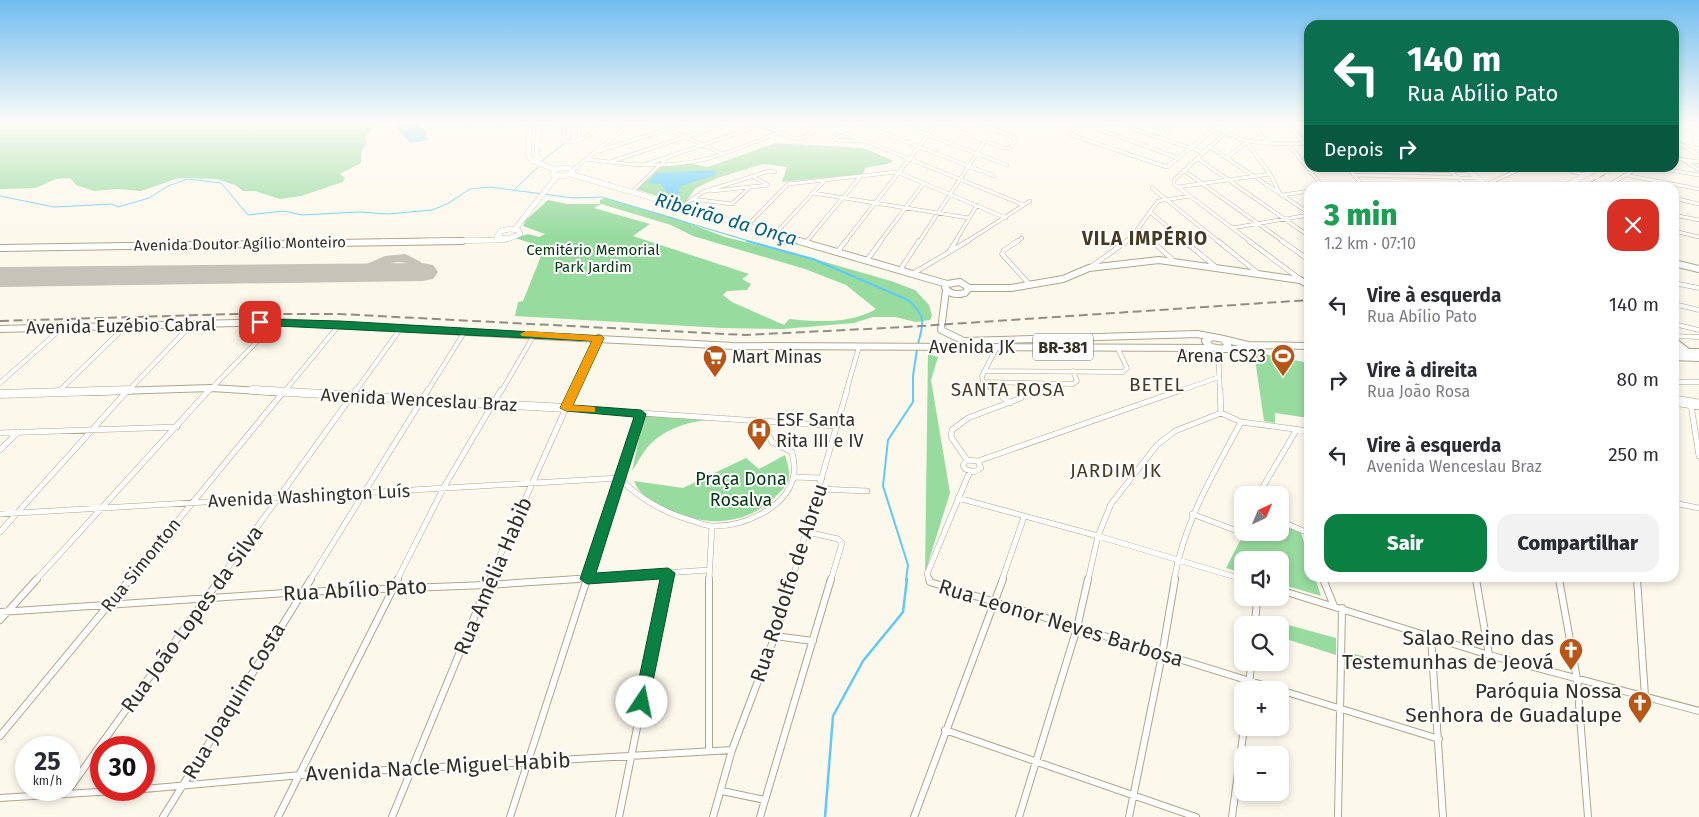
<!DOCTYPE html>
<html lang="pt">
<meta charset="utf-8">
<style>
:root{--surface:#fff;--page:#f2f2f3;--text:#2b2b33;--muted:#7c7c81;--accent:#0b8043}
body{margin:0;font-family:"Fira Sans",sans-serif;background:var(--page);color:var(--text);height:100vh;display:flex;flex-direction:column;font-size:19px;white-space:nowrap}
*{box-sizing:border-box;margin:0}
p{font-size:16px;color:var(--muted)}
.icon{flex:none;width:28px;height:28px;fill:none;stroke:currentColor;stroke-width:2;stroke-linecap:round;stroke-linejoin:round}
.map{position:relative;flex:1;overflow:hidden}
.sheet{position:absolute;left:1304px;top:182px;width:375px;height:400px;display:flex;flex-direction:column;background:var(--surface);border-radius:15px;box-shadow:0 2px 8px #0003}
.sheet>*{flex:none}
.banner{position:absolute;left:1304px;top:20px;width:375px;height:152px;border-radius:15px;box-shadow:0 2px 8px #0003;background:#0b6e4f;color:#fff;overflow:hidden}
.needle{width:32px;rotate:44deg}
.buttons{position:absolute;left:1234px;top:486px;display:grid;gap:10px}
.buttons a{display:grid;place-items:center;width:55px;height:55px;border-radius:10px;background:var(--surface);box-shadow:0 2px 8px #0003;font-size:25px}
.speed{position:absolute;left:15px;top:736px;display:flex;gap:10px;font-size:25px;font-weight:700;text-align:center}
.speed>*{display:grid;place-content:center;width:65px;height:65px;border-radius:50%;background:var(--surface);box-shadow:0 2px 8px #0003;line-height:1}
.speed small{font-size:12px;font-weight:400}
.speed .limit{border:8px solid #d22;background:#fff;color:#111}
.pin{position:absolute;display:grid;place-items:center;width:42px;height:42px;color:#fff;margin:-21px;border-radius:10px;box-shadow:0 2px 8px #0006}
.me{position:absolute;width:55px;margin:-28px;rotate:11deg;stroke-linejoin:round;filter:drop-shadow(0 0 4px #0008)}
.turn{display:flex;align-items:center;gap:18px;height:105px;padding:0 20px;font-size:22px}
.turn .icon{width:65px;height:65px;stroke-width:2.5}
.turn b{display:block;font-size:35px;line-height:42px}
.then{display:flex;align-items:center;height:48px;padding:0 20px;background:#0003;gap:10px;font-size:19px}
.round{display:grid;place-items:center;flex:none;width:52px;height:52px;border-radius:15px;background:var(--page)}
.summary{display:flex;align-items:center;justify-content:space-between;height:85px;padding:0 20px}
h1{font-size:30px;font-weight:800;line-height:38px;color:#1e9e55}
.primary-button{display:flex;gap:10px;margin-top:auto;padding:10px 20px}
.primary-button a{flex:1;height:58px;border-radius:15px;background:var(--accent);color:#fff;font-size:20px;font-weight:800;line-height:58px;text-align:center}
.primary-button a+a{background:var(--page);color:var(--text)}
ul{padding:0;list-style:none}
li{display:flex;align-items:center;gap:15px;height:75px;padding:0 20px}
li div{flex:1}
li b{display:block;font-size:19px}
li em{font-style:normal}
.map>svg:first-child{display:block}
.green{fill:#97db9f;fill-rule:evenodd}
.water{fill:#5dcafb}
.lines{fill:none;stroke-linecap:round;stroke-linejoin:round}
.stream-far2{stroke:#5dcafb;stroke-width:1}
.stream-far1{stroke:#5dcafb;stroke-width:2}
.stream{stroke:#5dcafb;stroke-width:2.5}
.taxiway{fill:#c8c3b8;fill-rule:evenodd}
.runway{fill:#c8c3b8;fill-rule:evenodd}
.street-far3-casing{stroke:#b1a589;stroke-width:4}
.street-far2-casing{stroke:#b1a589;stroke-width:5}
.street-far1-casing{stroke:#b1a589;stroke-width:6}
.street-casing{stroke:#b1a589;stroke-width:8}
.secondary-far2-casing{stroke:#b1a589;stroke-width:5.5}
.secondary-far1-casing{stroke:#b1a589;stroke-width:8}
.secondary-casing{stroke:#b1a589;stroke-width:9}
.primary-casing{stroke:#b1a589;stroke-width:8}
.highway-casing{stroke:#b1a589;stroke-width:1}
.street-far3{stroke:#fff;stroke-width:3}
.street-far2{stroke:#fff;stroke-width:4}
.street-far1{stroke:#fff;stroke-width:5}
.street{stroke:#fff;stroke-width:6}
.secondary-far2{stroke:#fff;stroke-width:5}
.secondary-far1{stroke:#fff;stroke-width:6}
.secondary{stroke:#fff;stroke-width:8}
.primary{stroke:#fff;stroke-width:6}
.highway{fill:#fff;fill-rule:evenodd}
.rail-far1{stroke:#938e83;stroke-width:1;stroke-dasharray:7 4;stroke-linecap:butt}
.rail{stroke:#938e83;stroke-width:2;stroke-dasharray:9 4.5;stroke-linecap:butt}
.route{fill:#0b8043;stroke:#07532c}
.slow{fill:#f59e0b}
.labels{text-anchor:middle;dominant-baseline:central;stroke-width:4;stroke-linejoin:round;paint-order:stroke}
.far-street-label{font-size:15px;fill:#342f24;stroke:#fff}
.far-park-label{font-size:15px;fill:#003a10;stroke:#fff}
.shield{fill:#fff;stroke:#716d66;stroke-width:1}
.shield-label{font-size:16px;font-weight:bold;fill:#342f24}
.street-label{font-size:18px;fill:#342f24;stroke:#fff}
.poi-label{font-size:18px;fill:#342f24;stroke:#fff;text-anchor:start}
.park-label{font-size:18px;fill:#003a10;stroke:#fff}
.water-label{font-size:19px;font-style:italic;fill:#005e7e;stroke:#fff}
.far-district-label{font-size:19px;font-weight:bold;letter-spacing:1px;fill:#453b22;stroke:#fff}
.neighbourhood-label{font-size:19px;letter-spacing:1px;fill:#453b22;stroke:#fff}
.near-street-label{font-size:21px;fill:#342f24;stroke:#fff}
.near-poi-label{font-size:21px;fill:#342f24;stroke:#fff;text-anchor:end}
</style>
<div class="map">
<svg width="1699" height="817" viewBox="0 0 1699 817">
<rect width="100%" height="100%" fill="#fdf8ec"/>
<!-- green -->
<path class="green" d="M 0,123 L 379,123 L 365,137 L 367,143 L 361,152 L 361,163 L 340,174 L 345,178 L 343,182 L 301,196 L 280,199 L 255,191 L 243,191 L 235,185 L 216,179 L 179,178 L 141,191 L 118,189 L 94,191 L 76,185 L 70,178 L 56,179 L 36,188 L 0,189 Z
M 775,143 L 863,148 L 892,160 L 891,163 L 865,168 L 863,174 L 782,182 L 787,167 L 763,164 L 717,178 L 696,188 L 684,204 L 635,189 L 657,166 L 688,163 L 708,167 Z
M 605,198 L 675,218 L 725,237 L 818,260 L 891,281 L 915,290 L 929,305 L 932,316 L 930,320 L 916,322 L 895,317 L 873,317 L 854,323 L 783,329 L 722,328 L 515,316 L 518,302 L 523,301 L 541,256 L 534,244 L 515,238 L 528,234 L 539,237 L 545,234 L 523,226 L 526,220 L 548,200 L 568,204 L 600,204 L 600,200 ZM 601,204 L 671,225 L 693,236 L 805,269 L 846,285 L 876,309 C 851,324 817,322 789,319 L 784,325 L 732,302 L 723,295 L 727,291 L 747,290 L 751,284 L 742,279 L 749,274 L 633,236 L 650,224 L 594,208 Z
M 1254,352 L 1309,363 L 1309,418 L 1275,413 L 1275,423 L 1264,421 Z
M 928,354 L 938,357 L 931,380 L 950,493 L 925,573 Z
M 644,416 L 710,420 C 689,421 661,430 647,448 C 641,455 637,464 632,471 Z
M 785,455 C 787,462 790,470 789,478 C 788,485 781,491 776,496 C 762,511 741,520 721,521 C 695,523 644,508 634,481 L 683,488 L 746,458 L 759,469 Z
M 1280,524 L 1301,533 L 1309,557 L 1309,578 L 1315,578 L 1321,596 L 1280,584 L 1280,560 L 1242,560 L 1242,573 L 1226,568 L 1244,533 L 1280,532 Z
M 1266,619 L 1336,638 L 1336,655 L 1280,637 L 1280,625 L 1265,625 Z
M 1350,653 L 1386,662 L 1387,671 L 1349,661 Z"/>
<!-- water -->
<path class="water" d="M 393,123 C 406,123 416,123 427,130 L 426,137 L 429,140 L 410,143 Z
M 713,170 L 716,172 L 715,175 L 681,186 L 678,191 L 682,193 L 673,195 L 666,192 L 661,184 L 648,183 L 656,173 Z"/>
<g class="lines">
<!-- stream-far2 -->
<path class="stream-far2" d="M 542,161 L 571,138 L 571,123
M 515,189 L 538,167
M 0,196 L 54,207 L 112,204 L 118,207 L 149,198 L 168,186 L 188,179 L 221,183 L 248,215 L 284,211 L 302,215 L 359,212 L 388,214 L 432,210 L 447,204 L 470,189 L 490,187 L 573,198 L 602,197 L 752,242"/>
<!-- stream-far1 -->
<path class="stream-far1" d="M 747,241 L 813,259 L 908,300 C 926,315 924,323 918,344
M 906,580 L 908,565 L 883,486 L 888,440 L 913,402 L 913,376 L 917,349"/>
<!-- stream -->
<path class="stream" d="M 825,817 L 833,716 L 863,661 L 903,612 L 907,579"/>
<!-- taxiway -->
<path class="taxiway" d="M 405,254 L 421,262 L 422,265 L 414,276 L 406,276 L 404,273 L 410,265 C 396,257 385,267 372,272 C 366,275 359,275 352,277 L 346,273 L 385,256 Z"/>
<!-- runway -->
<path class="runway" d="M 422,263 L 433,265 L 438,272 L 433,279 L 422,281 L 0,287 L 0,267 Z"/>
<defs>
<path id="street-far3" d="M 499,123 L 499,126
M 565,123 L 563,141 C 578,145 592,134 601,123
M 579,123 L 579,139
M 631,123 L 645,123
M 755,123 L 796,139 L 805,137 L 823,124
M 820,123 L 1024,205
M 858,123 L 994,176
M 896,123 L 1007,165
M 937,123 L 1004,148 L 1010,148 L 1016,140 L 1012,136 L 975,123
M 1129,123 L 1133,129 L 1203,152
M 1158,123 L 1165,137
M 1213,123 C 1237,148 1277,143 1309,144
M 1252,123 L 1267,143
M 1288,123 L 1304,144
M 538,124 L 551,123
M 1130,124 L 1087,125 L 1071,135 L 1167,167 L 1213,130 L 1218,130
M 846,125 L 849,123
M 1090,126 L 1178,158
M 469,128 L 471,123
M 668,129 L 721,153
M 993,129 L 998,123
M 840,130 L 834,137 L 835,140 L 862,141
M 1218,130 L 1224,123
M 1224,134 L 1174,180 L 1174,184 L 1251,242
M 1164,136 L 1182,123
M 1247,143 L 1270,174 L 1280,194
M 1288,144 L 1324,188
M 1209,146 L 1309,213
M 596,152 L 687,123
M 1197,158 L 1309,236
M 1226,158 L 1249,141
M 1674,158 L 1699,162
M 587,159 C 626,165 667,169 706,159 C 731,153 755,141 779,133
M 1684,160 L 1699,170
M 610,162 L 727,123
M 644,165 L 761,125
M 1348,168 L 1365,188
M 1562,168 L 1584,175
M 1657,168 L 1699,175
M 1349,169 L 1470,171
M 573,170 L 631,123
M 1183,170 L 1284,242
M 1450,171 L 1470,188
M 1355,175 L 1477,178
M 1625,175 L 1699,189
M 752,176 L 768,185
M 1485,185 L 1523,168
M 1607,185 L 1620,188
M 1178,187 L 1270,174
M 1152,188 L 1219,242
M 1328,188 L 1361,183
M 1603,188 L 1638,168
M 712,191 L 768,185
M 632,192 L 667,158
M 813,193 L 969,218
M 1283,195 L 1309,191
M 1674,198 L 1699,204
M 692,199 L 732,204 L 749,188
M 681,207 L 703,192 L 769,171 L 775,172
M 1150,212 L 1186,242
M 1674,215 L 1699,220
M 747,226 L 788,184 L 897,172 L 1006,218
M 1138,228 L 1153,242
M 1232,228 L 1309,215
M 1674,231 L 1699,237
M 775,234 L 825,180
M 1132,237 L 1149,240
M 806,242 L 861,176
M 845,242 L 937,123
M 880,242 L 924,183
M 919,242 L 985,141
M 955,242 L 977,205
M 966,242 L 1030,201
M 1016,242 L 1022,238
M 1125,242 L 1132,237 L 1158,201 L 1190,196"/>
<path id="street-far2" d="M 1018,241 L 1004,250 L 1002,254 L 1030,285
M 1152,241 L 1174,261
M 1184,241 L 1216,267
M 1218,241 L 1258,273
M 1249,241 L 1300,279
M 1282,241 L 1309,260
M 837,252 L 846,241
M 949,252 L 956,241
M 867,260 L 881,241
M 1092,266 L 1127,241
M 900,270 L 919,241
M 912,274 L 968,241
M 1674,283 L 1699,288
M 1674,304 L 1699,310
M 1674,324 L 1699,330
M 1674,336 L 1699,337
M 1218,349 L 1220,392
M 984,371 L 1123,372 L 1127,368 L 1117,347
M 983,382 L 1073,384 L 1077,381 L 1073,371
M 983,382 L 982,376 L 997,347
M 984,382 L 996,392
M 1674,382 L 1699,382
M 0,383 L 62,328
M 58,392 L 126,326
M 127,392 L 191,325
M 208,392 L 276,322
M 284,392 L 339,325
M 355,392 L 401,328
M 427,392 L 465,331
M 501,392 L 534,335
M 846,392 L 859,347
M 1177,392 L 1219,377"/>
<path id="street-far1" d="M 994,390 L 1010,403
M 1220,390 L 1221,413
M 58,392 L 60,390
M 1674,398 L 1699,402
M 1674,403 L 1699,407
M 1691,405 L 1699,456
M 1221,413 L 1241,422 L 1309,431
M 0,433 L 177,427
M 0,450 L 18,432
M 967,460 L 951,437 L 952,430 L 968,418 L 1021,398
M 967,460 L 978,461 L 981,468 L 974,472 L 965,469 L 963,465 Z
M 978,461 L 1181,390
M 793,477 L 822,478
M 820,489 L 867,491
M 1258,495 L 1297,429
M 958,498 L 1098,536 L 1242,579
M 1674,503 L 1699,508
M 0,514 L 619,478 C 640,499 662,512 690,520 C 697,522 705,526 713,526 C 741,527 782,510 792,482 C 796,472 794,462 792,452 L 772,442 L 761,421
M 1192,514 L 1240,532 L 1242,526
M 1280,521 L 1306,532
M 1309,525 L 1306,532 L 1309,540
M 0,532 L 128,390
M 807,532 L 838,539 L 842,543 L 831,580
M 1323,578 L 1324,580
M 1476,578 L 1476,580
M 1559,578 L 1559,580
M 1637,578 L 1637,580
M 36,580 L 209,390
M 129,580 L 285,390
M 219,580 L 356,390
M 310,580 L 428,390
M 397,580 L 444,487 L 501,390
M 489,580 L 566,408 L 837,426
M 560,580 L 709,570
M 587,580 L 641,414
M 667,580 L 668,573
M 709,580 L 712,526
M 792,580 L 847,390
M 929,580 L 927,574 L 970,471
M 1002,580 L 1024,517
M 1088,580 L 1098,536 L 1111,504 L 1157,445 L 1175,431 L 1221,413
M 1174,580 C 1185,519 1213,475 1241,422"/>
<path id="street" d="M 709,579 L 709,751
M 929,579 L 930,582 L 1279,690
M 1323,579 L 1334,606
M 1476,579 L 1489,655
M 1559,579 L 1577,679 L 1588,817
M 1637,579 L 1645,696
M 1280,590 L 1489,655 L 1699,711
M 0,612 L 301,592 L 487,585 L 578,579
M 0,620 L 37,579
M 1255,625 L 1257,598
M 775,636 L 813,641
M 1431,637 L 1443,817
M 1249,690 L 1251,662
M 1280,690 L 1439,739
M 945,730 L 1196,817
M 0,736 L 130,579
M 69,789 L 220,579
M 144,789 L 301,775 L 732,750
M 722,791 L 765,800
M 0,798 L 131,790
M 163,817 L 311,579
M 278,817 L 398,579
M 392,817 L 490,579
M 510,817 L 587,579
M 619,817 L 667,579
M 713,817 L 732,750 L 775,636 L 793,579
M 760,817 L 831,579
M 914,817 L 1003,579
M 1019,817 L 1077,628 L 1088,579
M 1129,817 L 1162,655 L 1175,579
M 1232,817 L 1244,728
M 1338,817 L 1342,608"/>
<path id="secondary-far2" d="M 530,123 L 528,156 L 533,161 L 556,170
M 1699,135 L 1695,141 L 1699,144
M 536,162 L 539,123
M 561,168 L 570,168 L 573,172 L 564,176 L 553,175 L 554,171 Z
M 1466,168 L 1489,188
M 570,174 L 803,242
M 1561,188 L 1598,168
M 510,229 L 518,230 L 520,234 L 508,239 L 497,237 L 501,231 Z
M 515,229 L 557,176
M 383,242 L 504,240"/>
<path id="secondary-far1" d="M 799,241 L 947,284
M 0,248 L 462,241
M 1674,266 L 1678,264 L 1699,269
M 947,284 L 960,282 L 969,288
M 945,287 C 949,295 957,295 965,293 L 969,288
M 969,288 L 1011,288 L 1063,279 L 1089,268 L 1159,260 L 1300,280 L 1309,285
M 946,290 L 941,330 L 964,341 L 1197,334 L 1213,337
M 1674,341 L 1688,352
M 86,392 L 211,388 L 274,392
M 574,392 L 599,338"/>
<path id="secondary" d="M 252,390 L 566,408 L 574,390
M 0,394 L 130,390"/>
<path id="primary" d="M 0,329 L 277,322 L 733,346 L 1214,348
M 1213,337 L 1223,339 L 1228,345 L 1223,349 L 1211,347 L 1205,341 Z
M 1223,339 L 1248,345 L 1309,346
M 1223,349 L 1249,349
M 1674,352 L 1699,352
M 1674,357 L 1699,358"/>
<path id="highway" d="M 1674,138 L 1699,153 L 1699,157 L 1674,142 Z"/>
</defs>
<!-- street-far3 casing -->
<use href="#street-far3" class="street-far3-casing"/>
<!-- street-far2 casing -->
<use href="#street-far2" class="street-far2-casing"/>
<!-- street-far1 casing -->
<use href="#street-far1" class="street-far1-casing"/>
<!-- street casing -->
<use href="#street" class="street-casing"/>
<!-- secondary-far2 casing -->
<use href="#secondary-far2" class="secondary-far2-casing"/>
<!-- secondary-far1 casing -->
<use href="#secondary-far1" class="secondary-far1-casing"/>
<!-- secondary casing -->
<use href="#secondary" class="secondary-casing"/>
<!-- primary casing -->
<use href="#primary" class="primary-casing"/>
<!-- highway casing -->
<use href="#highway" class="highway-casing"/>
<!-- street-far3 -->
<use href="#street-far3" class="street-far3"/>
<!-- street-far2 -->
<use href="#street-far2" class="street-far2"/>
<!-- street-far1 -->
<use href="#street-far1" class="street-far1"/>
<!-- street -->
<use href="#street" class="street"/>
<!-- secondary-far2 -->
<use href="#secondary-far2" class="secondary-far2"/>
<!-- secondary-far1 -->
<use href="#secondary-far1" class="secondary-far1"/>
<!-- secondary -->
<use href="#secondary" class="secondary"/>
<!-- primary -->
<use href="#primary" class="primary"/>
<!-- highway -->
<use href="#highway" class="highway"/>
<!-- rail-far1 -->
<path class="rail-far1" d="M 1674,125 L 1679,123
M 1674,136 L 1699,123
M 1580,188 L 1617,168"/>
<!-- rail -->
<path class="rail" d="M 0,321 L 235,314 L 339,314 L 745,335 L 906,327 L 1309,300"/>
</g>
<!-- sky -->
<linearGradient id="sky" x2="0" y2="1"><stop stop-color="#70bdf0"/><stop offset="0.52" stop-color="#fefcf6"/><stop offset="1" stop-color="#fefcf6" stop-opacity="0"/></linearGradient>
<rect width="1699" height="237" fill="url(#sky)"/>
<!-- route -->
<path class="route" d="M 260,319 L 340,321 L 602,336 L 604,338 L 573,405 L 641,410 L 646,414 L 596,573 L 668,568 L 675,573 L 648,706 L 642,708 L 636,706 L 634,702 L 660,579 L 587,584 L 580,579 L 634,417 L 566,411 L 560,408 L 592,341 L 256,325 L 256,320 Z"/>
<!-- slow -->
<path class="slow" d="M 526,331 L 602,336 L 604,338 L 573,405 L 595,407 L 595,412 L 566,411 L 560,408 L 592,341 L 522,336 L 520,334 Z"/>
<!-- icons -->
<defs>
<symbol id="stadium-pin" viewBox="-11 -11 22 30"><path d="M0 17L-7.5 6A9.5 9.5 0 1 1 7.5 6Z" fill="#b75616" stroke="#fff"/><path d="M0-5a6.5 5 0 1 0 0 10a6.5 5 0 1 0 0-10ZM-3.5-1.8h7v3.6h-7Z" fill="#fff"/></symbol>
<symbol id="supermarket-pin" viewBox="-11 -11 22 30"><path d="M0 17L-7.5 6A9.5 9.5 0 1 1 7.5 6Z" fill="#b75616" stroke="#fff"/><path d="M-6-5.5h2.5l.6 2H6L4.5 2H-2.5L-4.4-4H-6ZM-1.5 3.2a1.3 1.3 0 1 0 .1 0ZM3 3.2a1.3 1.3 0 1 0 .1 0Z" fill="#fff"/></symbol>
<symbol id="hospital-pin" viewBox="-11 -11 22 30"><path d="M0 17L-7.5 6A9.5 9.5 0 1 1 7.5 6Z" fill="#b75616" stroke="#fff"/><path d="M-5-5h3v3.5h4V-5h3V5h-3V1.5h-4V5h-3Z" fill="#fff"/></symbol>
<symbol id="church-pin" viewBox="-11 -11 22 30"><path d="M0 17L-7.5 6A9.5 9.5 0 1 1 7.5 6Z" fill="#b75616" stroke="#fff"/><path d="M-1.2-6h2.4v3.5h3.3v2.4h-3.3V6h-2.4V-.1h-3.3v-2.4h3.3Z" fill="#fff"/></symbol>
</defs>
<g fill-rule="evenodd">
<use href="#stadium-pin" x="1269" y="342" width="28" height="38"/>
<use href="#supermarket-pin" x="701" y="343" width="28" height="38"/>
<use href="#hospital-pin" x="745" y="416" width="28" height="38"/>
<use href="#church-pin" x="1557" y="636" width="28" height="38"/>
<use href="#church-pin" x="1626" y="689" width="28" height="38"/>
</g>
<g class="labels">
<!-- far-street labels -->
<g class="far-street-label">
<text transform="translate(240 244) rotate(-1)">Avenida Doutor Agílio Monteiro</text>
</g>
<!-- far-park labels -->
<g class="far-park-label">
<text x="593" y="250">Cemitério Memorial<tspan x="593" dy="17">Park Jardim</tspan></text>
</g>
<!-- shield labels -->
<rect class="shield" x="1033" y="333.5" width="60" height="27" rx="4"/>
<g class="shield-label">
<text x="1063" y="347">BR-381</text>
</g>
<!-- street labels -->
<g class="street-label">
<text transform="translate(121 326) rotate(-1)">Avenida Euzébio Cabral</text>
<text x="972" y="347">Avenida JK</text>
<text transform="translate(419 400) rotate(3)">Avenida Wenceslau Braz</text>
<text transform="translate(309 496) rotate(-3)">Avenida Washington Luís</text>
<text transform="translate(141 565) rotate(-51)">Rua Simonton</text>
</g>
<!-- poi labels -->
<g class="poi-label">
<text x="1266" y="356" text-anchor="end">Arena CS23</text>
<text x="732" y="357">Mart Minas</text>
<text x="776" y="420">ESF Santa<tspan x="776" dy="21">Rita III e IV</tspan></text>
</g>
<!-- park labels -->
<g class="park-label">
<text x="741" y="479">Praça Dona<tspan x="741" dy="21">Rosalva</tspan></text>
</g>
<!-- water labels -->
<g class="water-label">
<text transform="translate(726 219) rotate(16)">Ribeirão da Onça</text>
</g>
<!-- far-district labels -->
<g class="far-district-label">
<text x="1145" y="238">VILA IMPÉRIO</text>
</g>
<!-- neighbourhood labels -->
<g class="neighbourhood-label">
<text x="1157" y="384">BETEL</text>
<text x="1008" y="389">SANTA ROSA</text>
<text x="1116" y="470">JARDIM JK</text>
</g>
<!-- near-street labels -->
<g class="near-street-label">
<text transform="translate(493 576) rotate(-67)">Rua Amélia Habib</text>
<text transform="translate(789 583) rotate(-72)">Rua Rodolfo de Abreu</text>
<text transform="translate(355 590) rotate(-3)">Rua Abílio Pato</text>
<text transform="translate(192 619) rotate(-54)">Rua João Lopes da Silva</text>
<text transform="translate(1061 623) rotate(17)">Rua Leonor Neves Barbosa</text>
<text transform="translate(234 701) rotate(-59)">Rua Joaquim Costa</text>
<text transform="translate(438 767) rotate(-3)">Avenida Nacle Miguel Habib</text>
</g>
<!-- near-poi labels -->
<g class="near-poi-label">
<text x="1554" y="638">Salao Reino das<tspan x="1554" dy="24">Testemunhas de Jeová</tspan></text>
<text x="1622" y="691">Paróquia Nossa<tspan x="1622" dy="24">Senhora de Guadalupe</tspan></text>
</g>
</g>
</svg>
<div class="buttons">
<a><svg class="needle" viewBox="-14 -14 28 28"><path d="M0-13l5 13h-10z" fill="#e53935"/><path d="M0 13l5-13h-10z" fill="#7c7c81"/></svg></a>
<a><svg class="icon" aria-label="sound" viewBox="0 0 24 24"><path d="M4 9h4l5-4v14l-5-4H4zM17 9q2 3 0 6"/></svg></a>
<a><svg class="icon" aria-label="search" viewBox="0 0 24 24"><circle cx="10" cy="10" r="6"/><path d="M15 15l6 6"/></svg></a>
<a>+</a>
<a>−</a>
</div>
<div class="speed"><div>25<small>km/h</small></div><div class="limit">30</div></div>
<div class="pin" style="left:260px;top:322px;background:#d93025"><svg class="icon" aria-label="arrive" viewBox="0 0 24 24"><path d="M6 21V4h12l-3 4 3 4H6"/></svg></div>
<svg class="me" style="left:642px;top:702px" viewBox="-20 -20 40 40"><circle r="19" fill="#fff"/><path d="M0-13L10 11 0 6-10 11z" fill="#0b8043"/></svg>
<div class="banner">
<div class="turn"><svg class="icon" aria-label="left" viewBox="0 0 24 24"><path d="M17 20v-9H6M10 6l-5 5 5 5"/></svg><div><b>140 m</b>Rua Abílio Pato</div></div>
<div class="then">Depois<svg class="icon" aria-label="right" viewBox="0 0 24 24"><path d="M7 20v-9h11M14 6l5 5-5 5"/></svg></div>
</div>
<section class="sheet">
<div class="summary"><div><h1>3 min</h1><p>1.2 km · 07:10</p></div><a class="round" style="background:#d93025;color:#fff"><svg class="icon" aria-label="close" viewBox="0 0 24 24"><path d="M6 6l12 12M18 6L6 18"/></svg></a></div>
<ul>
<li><svg class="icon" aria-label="left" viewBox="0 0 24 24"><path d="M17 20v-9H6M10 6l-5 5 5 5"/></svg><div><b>Vire à esquerda</b><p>Rua Abílio Pato</p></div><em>140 m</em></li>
<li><svg class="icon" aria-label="right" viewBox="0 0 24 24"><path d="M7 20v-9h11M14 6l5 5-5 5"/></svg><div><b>Vire à direita</b><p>Rua João Rosa</p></div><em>80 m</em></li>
<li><svg class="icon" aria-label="left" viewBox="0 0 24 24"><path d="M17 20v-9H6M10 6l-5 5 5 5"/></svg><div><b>Vire à esquerda</b><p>Avenida Wenceslau Braz</p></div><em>250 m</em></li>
</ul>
<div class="primary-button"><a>Sair</a><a>Compartilhar</a></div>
</section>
</div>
